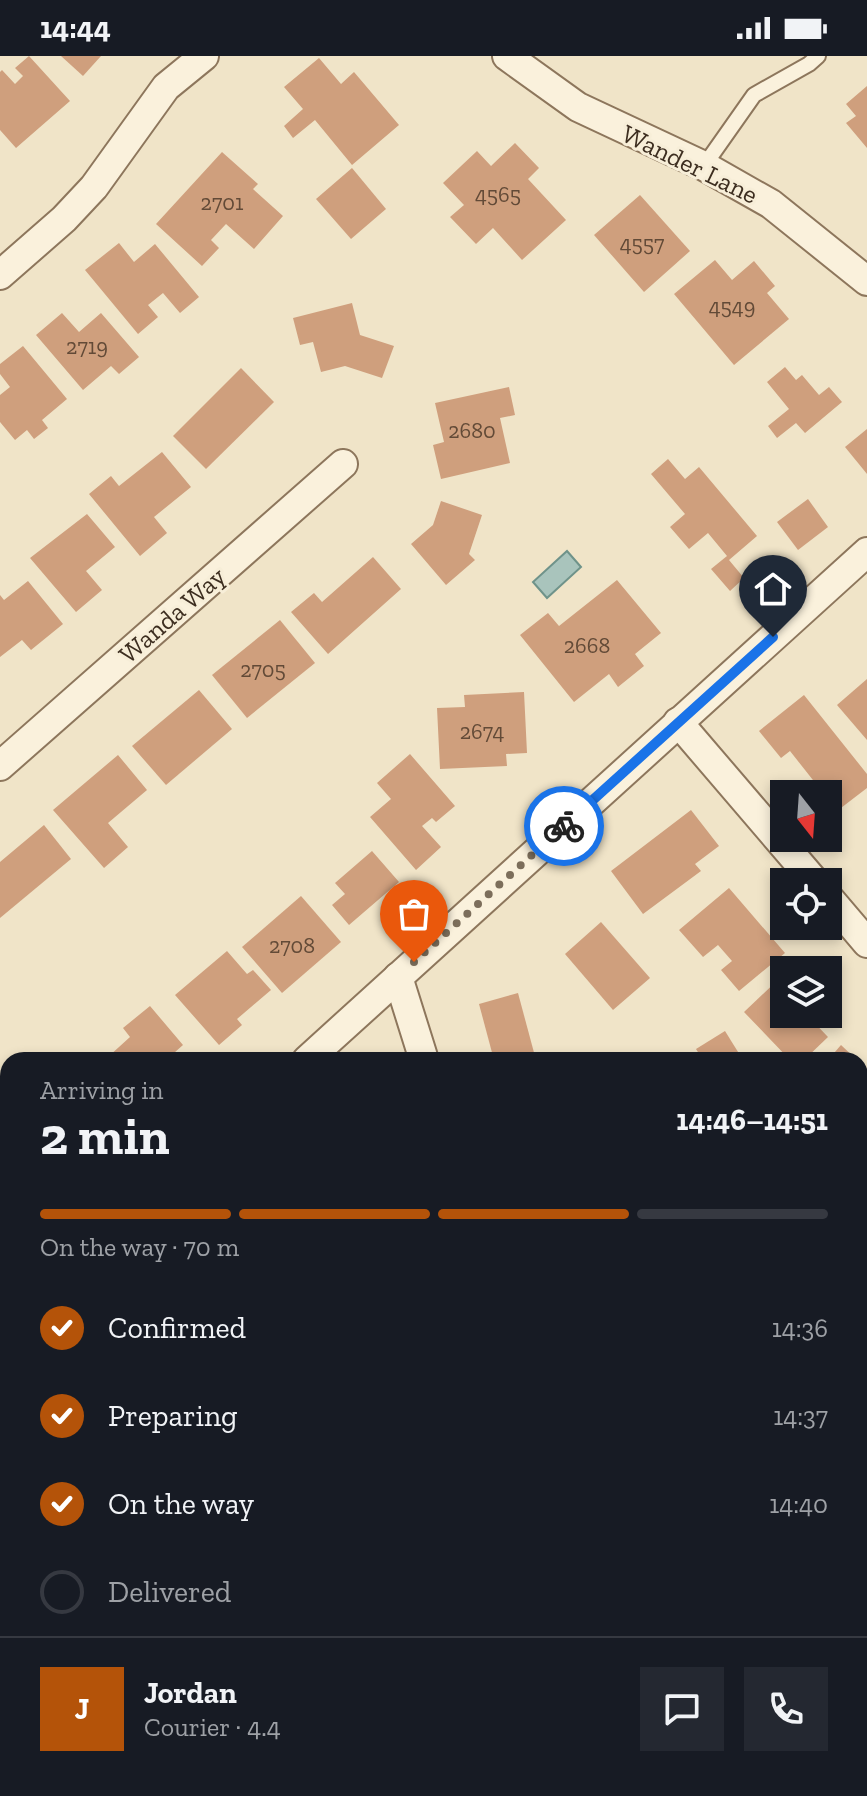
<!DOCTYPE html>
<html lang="en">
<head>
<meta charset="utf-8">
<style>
  body { margin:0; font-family:"Zilla Slab",serif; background:#242831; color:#f1f3f6; height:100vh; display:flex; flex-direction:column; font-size:30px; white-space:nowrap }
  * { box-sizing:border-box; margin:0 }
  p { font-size:26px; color:#9ea1a6 }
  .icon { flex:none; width:44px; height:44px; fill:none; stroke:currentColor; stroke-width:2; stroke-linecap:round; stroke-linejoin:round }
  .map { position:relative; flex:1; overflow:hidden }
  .drawer { position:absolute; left:0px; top:996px; width:868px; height:744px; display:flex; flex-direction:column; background:#171b24; border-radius:24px 24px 0 0; box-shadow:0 4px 12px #0003 }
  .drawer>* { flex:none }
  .needle { width:52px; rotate:163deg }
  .fabs { position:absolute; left:770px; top:724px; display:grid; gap:16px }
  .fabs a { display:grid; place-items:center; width:72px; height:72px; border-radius:0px; background:#171b24; box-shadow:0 4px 12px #0003; font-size:40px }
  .pin { position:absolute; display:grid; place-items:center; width:68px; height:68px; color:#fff; margin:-82px -34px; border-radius:50% 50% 50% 0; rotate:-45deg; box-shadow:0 0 8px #0007 }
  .pin .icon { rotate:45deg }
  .courier { position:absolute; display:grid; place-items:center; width:80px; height:80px; margin:-40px; border:6px solid #1a73e8; border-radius:50%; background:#fff; color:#222; box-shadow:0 2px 10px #0007 }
  .headline em { font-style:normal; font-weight:700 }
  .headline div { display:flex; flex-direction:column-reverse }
  .headline { display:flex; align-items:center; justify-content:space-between; height:136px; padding:0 40px }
  h1 { font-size:52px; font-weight:700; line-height:60px }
  .bar { display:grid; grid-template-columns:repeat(4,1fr); gap:12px 8px; align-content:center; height:96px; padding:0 40px }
  .bar i { height:10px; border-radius:6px; background:#363941 }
  .bar .active { background:#b45309 }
  .bar p { grid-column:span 4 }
  .line { display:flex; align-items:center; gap:20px; padding:0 40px; border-top:2px solid #363941 }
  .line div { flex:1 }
  .round { display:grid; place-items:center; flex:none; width:84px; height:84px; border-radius:0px; background:#242831 }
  ol { padding:0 40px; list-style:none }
  li { display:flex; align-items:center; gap:24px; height:88px }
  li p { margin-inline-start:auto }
  li .icon { padding:8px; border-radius:50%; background:#b45309; color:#fff; stroke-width:4 }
  li:last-child { color:#9ea1a6 }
  li i { width:44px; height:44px; border:4px solid #363941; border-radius:50% }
  .status { display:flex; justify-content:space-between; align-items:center; height:56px; padding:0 40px; background:#171b24; direction:ltr }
  .status svg { height:22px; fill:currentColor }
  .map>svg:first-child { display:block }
  .water { fill:#a9c4bc; stroke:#6f938a; stroke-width:2 }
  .building { fill:#cf9f7d }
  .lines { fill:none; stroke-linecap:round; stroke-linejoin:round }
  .lane-casing { stroke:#8d765c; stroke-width:18 }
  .street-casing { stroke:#8d765c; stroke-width:32 }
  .secondary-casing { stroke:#6f573f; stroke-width:44 }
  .lane { stroke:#faf1dc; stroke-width:14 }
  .street { stroke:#faf1dc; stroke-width:28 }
  .secondary { stroke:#faf1dc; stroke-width:40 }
  .done { stroke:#7c6e5b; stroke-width:8; stroke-dasharray:0 14.4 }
  .route { stroke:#1a73e8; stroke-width:10 }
  .labels { text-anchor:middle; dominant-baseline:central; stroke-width:6; stroke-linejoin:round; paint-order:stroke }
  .number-label { font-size:22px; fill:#624a37 }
  .street-label { font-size:26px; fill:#3d2e20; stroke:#f7eed8 }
</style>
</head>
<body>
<div class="status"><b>14:44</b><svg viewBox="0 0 49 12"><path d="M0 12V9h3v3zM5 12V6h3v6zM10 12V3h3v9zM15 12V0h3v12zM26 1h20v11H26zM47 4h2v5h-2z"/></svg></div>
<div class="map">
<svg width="867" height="1740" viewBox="0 0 867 1740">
  <rect width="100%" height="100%" fill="#f0e4c8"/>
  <polygon class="water" points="567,495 581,511 547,542 533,526"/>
  <g class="building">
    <polygon points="29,0 70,45 16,92 0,74 0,16 2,14 15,28 23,20 15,12"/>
    <polygon points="61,0 101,0 83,20"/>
    <polygon points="319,2 341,28 354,16 399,69 352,109 315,64 293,82 284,70 303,53 284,31"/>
    <polygon points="867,30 867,92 846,67 856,60 846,48"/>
    <polygon points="515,87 539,112 528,123 566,164 522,204 493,172 476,188 450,161 464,149 443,127 477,95 491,110"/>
    <polygon points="222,96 258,128 253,133 283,160 254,193 226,168 211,184 219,192 202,210 156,168"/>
    <polygon points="352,112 386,153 351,183 316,143"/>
    <polygon points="640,139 690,195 644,236 594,179"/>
    <polygon points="119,187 134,206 155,188 199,241 180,257 163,237 148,249 158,261 138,278 85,214"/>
    <polygon points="715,204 732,224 754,205 775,230 767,237 789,263 734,309 674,238"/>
    <polygon points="352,247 360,279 394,290 382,322 345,310 321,316 313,286 300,289 293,262"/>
    <polygon points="62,257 79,276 101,257 139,301 119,318 111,310 83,334 36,279"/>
    <polygon points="23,290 67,343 42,364 48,372 34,383 27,374 15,384 0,366 0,339 10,331 0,318 0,308"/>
    <polygon points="785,311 796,324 802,319 819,339 829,331 842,346 805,377 796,367 777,382 768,370 789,353 767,326"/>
    <polygon points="241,312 274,346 206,413 173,380"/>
    <polygon points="509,331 515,359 500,362 510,407 441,423 433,389 444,386 435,347"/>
    <polygon points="867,373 867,418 845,391"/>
    <polygon points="162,396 191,431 154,461 167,477 140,500 89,438 111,420 119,430"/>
    <polygon points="668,403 685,423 699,411 757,480 729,504 744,522 730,535 711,513 727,500 708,477 689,493 670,471 685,458 651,418"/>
    <polygon points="808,443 828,471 798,494 777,466"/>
    <polygon points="441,445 482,459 469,498 475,504 446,529 411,488 433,469"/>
    <polygon points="87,458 115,491 86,515 102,534 76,556 30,502"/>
    <polygon points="373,501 401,533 328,598 291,556 314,537 322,546"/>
    <polygon points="617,524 661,577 635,598 644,610 618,631 609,618 574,646 520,579 548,557 559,570"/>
    <polygon points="28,525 63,568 31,594 22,584 0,601 0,539 4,544"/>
    <polygon points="280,564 315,607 247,662 212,619"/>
    <polygon points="867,623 867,684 837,649"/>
    <polygon points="199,634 232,673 166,729 132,690"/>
    <polygon points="524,636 527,697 506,698 507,710 440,713 437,652 465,651 464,639"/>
    <polygon points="804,639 867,718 867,732 837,755 828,743 828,738 824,738 790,695 781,702 759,675"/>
    <polygon points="410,698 455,750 436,766 432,762 422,770 441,791 416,814 370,761 391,743 377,727"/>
    <polygon points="118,699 147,734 108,767 128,791 104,812 53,754"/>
    <polygon points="691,754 719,790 695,808 701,815 643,858 611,815"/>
    <polygon points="44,769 71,803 0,862 0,806"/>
    <polygon points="372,795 399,826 349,869 332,849 345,838 335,827"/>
    <polygon points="729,832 785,897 739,935 721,914 732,905 718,889 703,901 679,874"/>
    <polygon points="301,840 341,886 282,937 242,891"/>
    <polygon points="601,866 650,922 613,954 565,898"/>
    <polygon points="227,895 247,918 253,914 271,934 237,963 242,969 219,989 175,939"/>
    <polygon points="784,918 784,958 806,958 828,981 804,1004 790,1004 744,956"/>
    <polygon points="518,937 536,1004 494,1004 479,948"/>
    <polygon points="150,950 183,989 166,1004 111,1004 108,1001 130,981 123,972"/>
    <polygon points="725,975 743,1004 703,1004 696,993"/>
    <polygon points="841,989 857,1004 828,1004"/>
    <polygon points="860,1007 867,1013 867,1072 860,1066"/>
    <polygon points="8,1094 8,1152 0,1142 0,1101"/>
    <polygon points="8,1403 8,1465 0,1468 0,1405"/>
    <polygon points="209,1732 307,1732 310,1740 211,1740"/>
    <polygon points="339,1732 367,1732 367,1733 341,1740"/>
  </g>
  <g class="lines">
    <defs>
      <g id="lane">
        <polyline points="704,110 754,39 809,8 818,0"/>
        <polyline points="772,1732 774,1740"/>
      </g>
      <g id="street">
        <polyline points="507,0 578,51 704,110 771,148 867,225"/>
        <polyline points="0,219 64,163 94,131 166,31 204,0"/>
        <polyline points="678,666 815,826"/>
        <polyline points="0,710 343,408"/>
        <polyline points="828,841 867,887"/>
        <polyline points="398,921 424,1004"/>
        <polyline points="307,1004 867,496"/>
        <polyline points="0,1282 8,1275"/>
        <polyline points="642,1732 644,1740"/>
      </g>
      <g id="secondary">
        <polyline points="860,1699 867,1697"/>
        <polyline points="695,1740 728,1732"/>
      </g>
    </defs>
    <use href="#lane" class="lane-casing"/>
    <use href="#street" class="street-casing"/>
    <use href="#secondary" class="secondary-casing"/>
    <use href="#lane" class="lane"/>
    <use href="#street" class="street"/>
    <use href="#secondary" class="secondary"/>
  </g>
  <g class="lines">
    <polyline class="done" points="414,906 564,770"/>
    <polyline class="route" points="564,770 773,581"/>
  </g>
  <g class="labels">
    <g class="number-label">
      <text x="498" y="138">4565</text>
      <text x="222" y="146">2701</text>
      <text x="642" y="187">4557</text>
      <text x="732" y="250">4549</text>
      <text x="87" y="290">2719</text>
      <text x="472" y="374">2680</text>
      <text x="587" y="589">2668</text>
      <text x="263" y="613">2705</text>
      <text x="482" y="675">2674</text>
      <text x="292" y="889">2708</text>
    </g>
    <g class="street-label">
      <text transform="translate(690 108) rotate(26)">Wander Lane</text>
      <text transform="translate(172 559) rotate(-41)">Wanda Way</text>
    </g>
  </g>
</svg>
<div class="fabs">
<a><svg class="needle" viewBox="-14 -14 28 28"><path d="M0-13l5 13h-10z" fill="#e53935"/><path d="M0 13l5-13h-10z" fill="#9ea1a6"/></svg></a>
<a><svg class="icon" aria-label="locate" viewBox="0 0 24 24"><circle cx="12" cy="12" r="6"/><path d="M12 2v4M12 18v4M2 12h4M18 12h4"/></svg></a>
<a><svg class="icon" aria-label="layers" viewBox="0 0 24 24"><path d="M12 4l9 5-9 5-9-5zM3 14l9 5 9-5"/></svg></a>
</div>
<div class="pin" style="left:414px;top:906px;background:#ea580c"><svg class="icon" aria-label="bag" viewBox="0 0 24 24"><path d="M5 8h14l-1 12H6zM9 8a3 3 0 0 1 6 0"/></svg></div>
<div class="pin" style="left:773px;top:581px;background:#1f2937"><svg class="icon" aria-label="home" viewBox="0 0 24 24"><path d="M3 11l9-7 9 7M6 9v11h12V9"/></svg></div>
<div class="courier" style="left:564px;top:770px"><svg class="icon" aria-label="bike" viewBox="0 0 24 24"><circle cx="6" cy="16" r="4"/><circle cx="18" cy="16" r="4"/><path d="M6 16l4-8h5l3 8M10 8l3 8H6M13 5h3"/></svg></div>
<section class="drawer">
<div class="headline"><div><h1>2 min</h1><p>Arriving in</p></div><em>14:46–14:51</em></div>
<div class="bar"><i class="active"></i><i class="active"></i><i class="active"></i><i></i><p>On the way · 70 m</p></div>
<ol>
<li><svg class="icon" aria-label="check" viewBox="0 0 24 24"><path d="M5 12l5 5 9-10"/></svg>Confirmed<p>14:36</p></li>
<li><svg class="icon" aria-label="check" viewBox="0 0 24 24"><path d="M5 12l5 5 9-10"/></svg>Preparing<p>14:37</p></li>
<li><svg class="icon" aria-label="check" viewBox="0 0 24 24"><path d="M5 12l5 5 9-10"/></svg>On the way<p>14:40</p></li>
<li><i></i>Delivered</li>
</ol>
<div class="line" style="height:144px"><b class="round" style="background:#b45309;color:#fff">J</b><div><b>Jordan</b><p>Courier · 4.4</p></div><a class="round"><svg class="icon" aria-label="chat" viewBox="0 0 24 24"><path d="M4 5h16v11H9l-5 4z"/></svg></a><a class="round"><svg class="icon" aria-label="phone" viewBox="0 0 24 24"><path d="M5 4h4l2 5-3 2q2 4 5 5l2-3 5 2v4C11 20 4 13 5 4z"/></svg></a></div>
</section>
</div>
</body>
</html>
